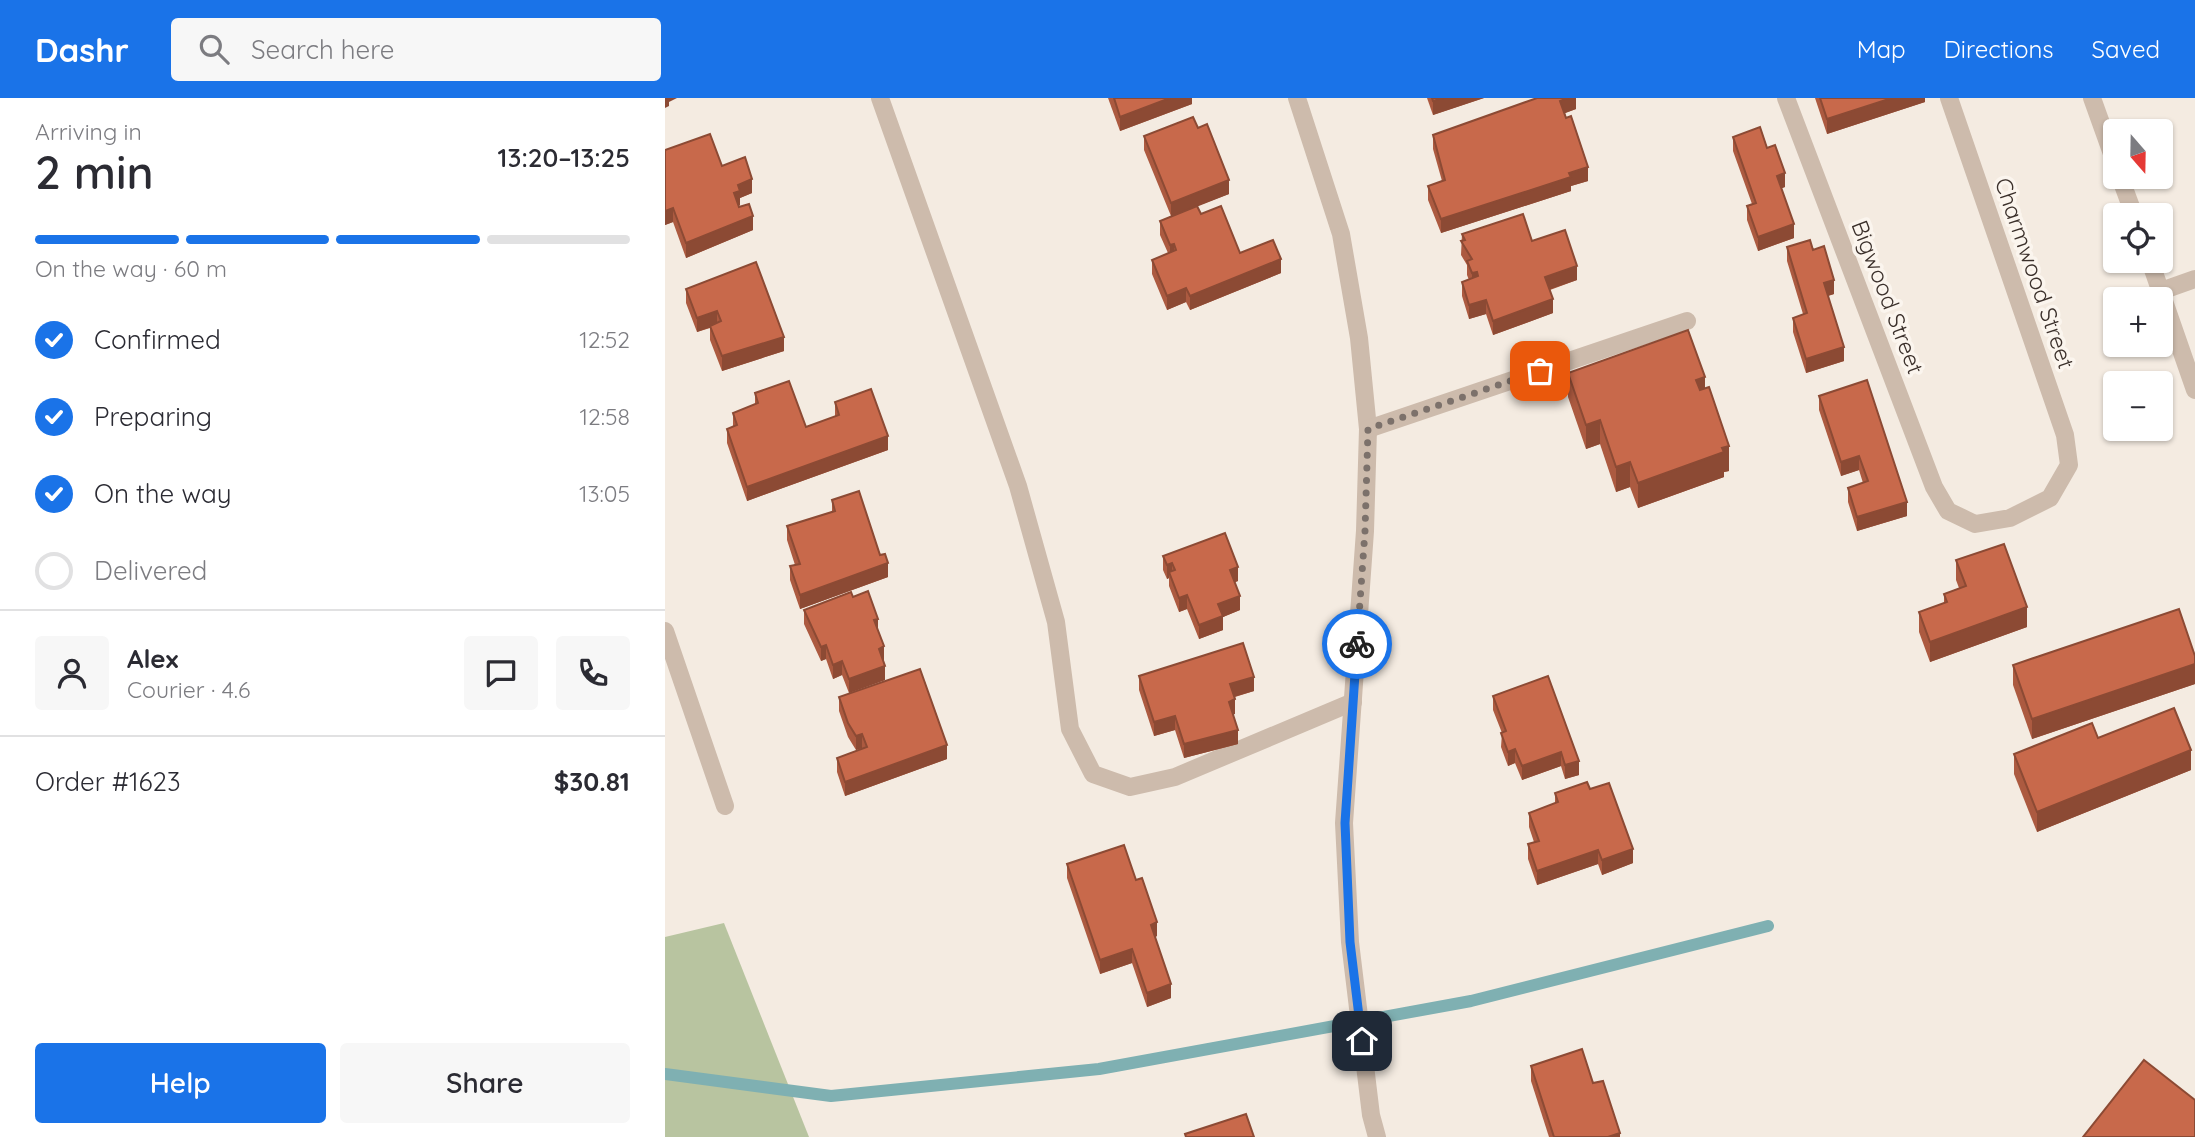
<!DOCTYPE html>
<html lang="en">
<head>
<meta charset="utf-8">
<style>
  body { margin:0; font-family:Quicksand,sans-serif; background:#f7f7f7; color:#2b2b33; height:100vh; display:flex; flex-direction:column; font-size:26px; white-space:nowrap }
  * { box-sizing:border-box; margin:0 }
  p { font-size:23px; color:#7c7c81 }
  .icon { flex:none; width:38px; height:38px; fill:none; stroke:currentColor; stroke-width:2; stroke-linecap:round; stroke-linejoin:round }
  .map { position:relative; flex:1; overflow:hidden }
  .sheet { display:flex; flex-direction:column; background:#fff; width:665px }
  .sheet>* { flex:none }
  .needle { width:46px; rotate:160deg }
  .tools { position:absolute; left:1438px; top:21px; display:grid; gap:14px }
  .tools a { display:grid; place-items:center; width:70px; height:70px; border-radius:7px; background:#fff; box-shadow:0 2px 5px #0004; font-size:35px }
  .pin { position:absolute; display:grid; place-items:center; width:60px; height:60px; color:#fff; margin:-30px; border-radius:14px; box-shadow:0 4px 10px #0006 }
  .courier { position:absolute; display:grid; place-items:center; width:70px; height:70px; margin:-35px; border:5px solid #1a73e8; border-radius:50%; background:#fff; color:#222; box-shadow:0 2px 9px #0007 }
  .overview em { font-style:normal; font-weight:600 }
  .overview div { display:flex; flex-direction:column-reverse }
  .overview { display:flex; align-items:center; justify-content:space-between; height:119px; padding:0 35px }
  h1 { font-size:46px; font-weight:600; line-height:52px }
  .bar { display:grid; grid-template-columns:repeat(4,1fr); gap:10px 7px; align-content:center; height:84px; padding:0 35px }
  .bar i { height:9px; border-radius:5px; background:#e1e1e2 }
  .bar .current { background:#1a73e8 }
  .bar p { grid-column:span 4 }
  .line { display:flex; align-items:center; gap:18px; padding:0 35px; border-top:2px solid #e1e1e2 }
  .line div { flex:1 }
  .round { display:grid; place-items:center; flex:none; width:74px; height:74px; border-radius:7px; background:#f7f7f7 }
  ol { padding:0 35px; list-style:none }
  li { display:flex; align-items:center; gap:21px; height:77px }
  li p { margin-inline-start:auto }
  li .icon { padding:7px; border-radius:50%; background:#1a73e8; color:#fff; stroke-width:4 }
  li:last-child { color:#7c7c81 }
  li i { width:38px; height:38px; border:4px solid #e1e1e2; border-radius:50% }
  .cta { display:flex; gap:14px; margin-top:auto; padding:14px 35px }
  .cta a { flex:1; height:80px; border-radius:7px; background:#1a73e8; color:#fff; font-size:28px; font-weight:600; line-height:80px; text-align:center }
  .cta a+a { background:#f7f7f7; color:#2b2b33 }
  header { display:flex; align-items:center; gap:42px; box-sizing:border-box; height:98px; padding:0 35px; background:#1a73e8; color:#fff }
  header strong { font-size:33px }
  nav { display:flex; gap:38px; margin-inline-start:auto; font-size:24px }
  .search { width:490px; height:63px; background:#f7f7f7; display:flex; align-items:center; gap:18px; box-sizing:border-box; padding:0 24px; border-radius:7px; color:#7c7c81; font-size:26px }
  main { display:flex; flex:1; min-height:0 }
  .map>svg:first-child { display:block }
  .green { fill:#b8c4a0 }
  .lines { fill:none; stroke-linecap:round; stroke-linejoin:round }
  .stream { stroke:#7fb0b2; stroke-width:12 }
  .lane { stroke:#cdbbac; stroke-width:18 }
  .street { stroke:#cdbbac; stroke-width:18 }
  .wall { fill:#ac5a40 }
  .shaded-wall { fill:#8c4a34 }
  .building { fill:#c8694b; stroke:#8c4a34; stroke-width:2 }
  .done { stroke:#7c716b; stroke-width:7; stroke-dasharray:0 12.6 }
  .route { stroke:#1a73e8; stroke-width:9 }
  .labels { text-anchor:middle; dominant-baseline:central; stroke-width:7; stroke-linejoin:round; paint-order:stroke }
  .street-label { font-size:23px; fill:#3b302b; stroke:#fbf5ee }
</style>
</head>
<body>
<header>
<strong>Dashr</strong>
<div class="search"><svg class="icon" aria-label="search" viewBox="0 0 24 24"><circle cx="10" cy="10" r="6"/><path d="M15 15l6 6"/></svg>Search here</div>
<nav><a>Map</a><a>Directions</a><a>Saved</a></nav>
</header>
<main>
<section class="sheet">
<div class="overview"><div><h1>2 min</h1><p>Arriving in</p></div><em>13:20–13:25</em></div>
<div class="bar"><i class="current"></i><i class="current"></i><i class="current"></i><i></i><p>On the way · 60 m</p></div>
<ol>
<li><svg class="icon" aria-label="check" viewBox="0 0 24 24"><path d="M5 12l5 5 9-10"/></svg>Confirmed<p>12:52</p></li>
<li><svg class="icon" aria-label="check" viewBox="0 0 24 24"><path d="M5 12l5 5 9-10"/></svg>Preparing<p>12:58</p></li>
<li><svg class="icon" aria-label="check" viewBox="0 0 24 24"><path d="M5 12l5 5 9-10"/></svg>On the way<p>13:05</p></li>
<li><i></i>Delivered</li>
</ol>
<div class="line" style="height:126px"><a class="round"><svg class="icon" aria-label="person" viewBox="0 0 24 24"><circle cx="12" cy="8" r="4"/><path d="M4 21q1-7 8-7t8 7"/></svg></a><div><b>Alex</b><p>Courier · 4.6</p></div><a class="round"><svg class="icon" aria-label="chat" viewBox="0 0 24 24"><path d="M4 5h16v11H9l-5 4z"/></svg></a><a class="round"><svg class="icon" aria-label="phone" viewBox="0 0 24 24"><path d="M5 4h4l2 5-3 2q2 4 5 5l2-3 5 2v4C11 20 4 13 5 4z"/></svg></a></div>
<div class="line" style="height:91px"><div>Order #1623</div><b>$30.81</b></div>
<div class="cta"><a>Help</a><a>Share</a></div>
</section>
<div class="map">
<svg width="1530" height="1039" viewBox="0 0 1530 1039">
  <rect width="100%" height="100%" fill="#f4ebe1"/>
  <polygon class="green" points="59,825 144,1039 0,1039 0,839"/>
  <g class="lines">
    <polyline class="stream" points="0,976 166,998 434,971 806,903 1103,828"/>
    <polyline class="lane" points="215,0 353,388 391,524 405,631 428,676 465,689 510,679 688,604"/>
    <g class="street">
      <polyline points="632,0 676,136 694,240 703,331 700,433 679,725 685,844 706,1017 712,1039"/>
      <polyline points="1121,0 1269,389 1283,413 1310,426 1345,420 1385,400 1404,367 1400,337 1284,0"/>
      <polyline points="1427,0 1451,67"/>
      <polyline points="1455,79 1469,117"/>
      <polyline points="1485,163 1530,292"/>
      <polyline points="1496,193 1530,181"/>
      <polyline points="703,331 1022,223"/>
      <polyline points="0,533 60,708"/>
    </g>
  </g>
  <g class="wall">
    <polygon points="443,0 527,0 527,6 455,33"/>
    <polygon points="762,0 819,0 768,17"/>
    <polygon points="911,0 911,11 900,15 923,83 906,88 906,93 776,135 763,102 763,88 777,83 768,51 768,37"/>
    <polygon points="1150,0 1260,0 1260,4 1162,36"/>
    <polygon points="479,38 564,96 532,108 536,116 575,155 616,175 525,212 521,204 502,212 487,176 487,162 503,155 495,137 495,123 506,118 479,52"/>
    <polygon points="1068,39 1120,89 1116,90 1129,140 1093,153 1082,122 1082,108 1087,106 1068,53"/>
    <polygon points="0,52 57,68 87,95 75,100 75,107 74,107 88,132 21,160 8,124 0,127"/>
    <polygon points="797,136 867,143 912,182 885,192 888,215 828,237 821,216 804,221 797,198 797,184 804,182 802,177 802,167 796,157"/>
    <polygon points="1122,149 1148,152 1169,196 1163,198 1179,263 1141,275 1128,234 1128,220 1138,216 1122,163"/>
    <polygon points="21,191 119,253 57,273 45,242 45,230 32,234 21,205"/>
    <polygon points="903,275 1040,291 1064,373 1059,374 1059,379 973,410 965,389 951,394 935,346 921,351 903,299"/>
    <polygon points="90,295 141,329 170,319 170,304 223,352 82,403 62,345 62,331 68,329 68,315 90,307"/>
    <polygon points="1154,298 1242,418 1192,433 1183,404 1183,390 1198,385 1194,372 1176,378 1154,312"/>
    <polygon points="167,402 215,457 223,479 135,511 125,482 125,468 130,467 122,442 122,428 167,414"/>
    <polygon points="498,458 573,483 570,484 575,512 558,519 558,532 534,541 522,511 514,514 504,488 504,480 502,481 498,472"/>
    <polygon points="1291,462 1362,529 1265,564 1254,534 1254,514 1279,505 1279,496 1294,490 1291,482"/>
    <polygon points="188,499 213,532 219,562 218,563 220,582 184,595 177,577 168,581 161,561 156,563 139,526 139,512"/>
    <polygon points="1530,558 1530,586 1367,641 1348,587 1348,567"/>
    <polygon points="474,578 589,593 570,599 570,616 568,616 573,646 519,660 510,632 489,638 474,592"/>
    <polygon points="883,578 914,677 900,681 896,668 857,682 850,665 843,668 836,649 837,635 828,612 828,598"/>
    <polygon points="174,599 282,661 180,698 172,674 172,660 197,651 191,652 183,639 174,613"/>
    <polygon points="1433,640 1526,672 1372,734 1349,676 1349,656"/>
    <polygon points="925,691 968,765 937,777 933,766 872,787 863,761 863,746 869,744 864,729 864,715 890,705 890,695"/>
    <polygon points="402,766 471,782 492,838 490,839 506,900 482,909 467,865 435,876 402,780"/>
    <polygon points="866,968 928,985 955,1039 884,1039 866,983"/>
  </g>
  <g class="shaded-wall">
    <polygon points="0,0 12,0 4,4 4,8 0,10"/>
    <polygon points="505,0 527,0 527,6 455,33 455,19"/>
    <polygon points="778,0 819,0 768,17 768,3"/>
    <polygon points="903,0 911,0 911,11 895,17 895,3"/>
    <polygon points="1227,0 1260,0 1260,4 1162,36 1162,21"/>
    <polygon points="923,69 923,83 906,88 906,93 776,135 776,121"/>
    <polygon points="1120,75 1120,89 1112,92 1112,78"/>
    <polygon points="87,81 87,95 75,100 75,107 69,109 69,95 73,87"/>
    <polygon points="564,82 564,96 506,119 506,105"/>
    <polygon points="8,110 8,124 0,127 0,113"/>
    <polygon points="88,118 88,132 21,160 21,145"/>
    <polygon points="1129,126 1129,140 1093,153 1093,139"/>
    <polygon points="509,146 509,160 505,161 505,147"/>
    <polygon points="616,161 616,175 525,212 525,198"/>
    <polygon points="912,168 912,182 880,193 880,179"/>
    <polygon points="812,174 812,188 807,190 807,175"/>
    <polygon points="1169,182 1169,196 1159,199 1159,185"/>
    <polygon points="521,190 521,204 502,212 502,198"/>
    <polygon points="888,201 888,215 828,237 828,223"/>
    <polygon points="821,202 821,216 804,221 804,207"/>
    <polygon points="52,213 52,227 32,234 32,220"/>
    <polygon points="119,239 119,253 57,273 57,258"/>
    <polygon points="1179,249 1179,263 1141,275 1141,261"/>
    <polygon points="1040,279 1040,303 1031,282"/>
    <polygon points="935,322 935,346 921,351 921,327"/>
    <polygon points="223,338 223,352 82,403 82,389"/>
    <polygon points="1064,348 1064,373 1059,374 1059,379 973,410 973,385 1057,350"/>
    <polygon points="1194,358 1194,372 1176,378 1176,364"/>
    <polygon points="965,364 965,389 951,394 951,369"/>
    <polygon points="1242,404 1242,418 1192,433 1192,419"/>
    <polygon points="223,465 223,479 135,511 135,497"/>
    <polygon points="507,465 507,479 504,474 504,480 502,481 502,467"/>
    <polygon points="573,469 573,483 565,486 565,472"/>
    <polygon points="522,497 522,511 514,514 514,500"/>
    <polygon points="575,498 575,512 558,519 558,532 534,541 534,527 553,506"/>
    <polygon points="1362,509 1362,529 1265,564 1265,544"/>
    <polygon points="213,521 213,535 209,522"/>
    <polygon points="161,547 161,561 156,563 156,549"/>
    <polygon points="219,548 219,562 214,565 214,551"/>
    <polygon points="177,563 177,577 168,581 168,567"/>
    <polygon points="1530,566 1530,586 1367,641 1367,621"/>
    <polygon points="220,568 220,582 184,595 184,581"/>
    <polygon points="589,579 589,593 565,600 565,586"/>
    <polygon points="570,601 570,616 564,618 564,604"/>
    <polygon points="510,618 510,632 489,638 489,624"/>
    <polygon points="573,632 573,646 519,660 519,646"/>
    <polygon points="197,636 197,650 191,652 191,638"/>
    <polygon points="282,647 282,661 180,698 180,684"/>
    <polygon points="850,651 850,665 843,668 843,654"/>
    <polygon points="1526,652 1526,672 1372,734 1372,714"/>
    <polygon points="896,654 896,668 857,682 857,668"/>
    <polygon points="914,663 914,677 900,681 900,667"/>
    <polygon points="968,751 968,765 937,777 937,762"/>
    <polygon points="933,752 933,766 872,787 872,773"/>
    <polygon points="492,824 492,838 486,841 486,827"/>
    <polygon points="467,851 467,865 435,876 435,862"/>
    <polygon points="506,886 506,900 482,909 482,895"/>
    <polygon points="955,1035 955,1039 943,1039"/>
  </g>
  <g class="building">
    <polygon points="449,0 505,0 455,19"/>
    <polygon points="767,0 778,0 768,3"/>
    <polygon points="872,0 903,0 895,3 901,20 906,18 923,69 904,75 906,79 776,121 763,88 780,82 768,37"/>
    <polygon points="1155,0 1227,0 1162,21"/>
    <polygon points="528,19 533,30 542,26 564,82 506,105 479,38"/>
    <polygon points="1095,29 1102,50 1110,47 1120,75 1112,78 1129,126 1093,139 1082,108 1091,105 1068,39"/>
    <polygon points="45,36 57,68 80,59 87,81 73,87 75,93 69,95 74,109 84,106 88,118 21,145 8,110 0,113 0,52"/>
    <polygon points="532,108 536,116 556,108 575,155 608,142 616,161 525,198 521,190 502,198 487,162 511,152 509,146 505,147 495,123"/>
    <polygon points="858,116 867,143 900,132 912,168 880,179 888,201 828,223 821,202 804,207 797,184 813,178 812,174 807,175 802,163 807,161 796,143 800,142 797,136"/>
    <polygon points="1145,142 1148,152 1159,148 1169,182 1159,185 1179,249 1141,261 1128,220 1142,215 1122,149"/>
    <polygon points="91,164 119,239 57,258 45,228 56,223 52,213 32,220 21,191"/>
    <polygon points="1023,232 1040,279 1031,282 1035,292 1044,289 1064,348 1057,350 1059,354 973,385 965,364 951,369 935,322 921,327 903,275"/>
    <polygon points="1202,282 1242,404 1192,419 1183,390 1203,383 1194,358 1176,364 1154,298"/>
    <polygon points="124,283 141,329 174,317 170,304 206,291 223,338 82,389 62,331 72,327 68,315 93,305 90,295"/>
    <polygon points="194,393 215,457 220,456 223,465 135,497 125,468 135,466 122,428 170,413 167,402"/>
    <polygon points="560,435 573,469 565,472 575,498 553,506 558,518 534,527 522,497 514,500 504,474 510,472 507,465 502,467 498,458"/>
    <polygon points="1339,446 1362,509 1265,544 1254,514 1282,504 1279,496 1301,488 1291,462"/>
    <polygon points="203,493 213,521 209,522 219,548 214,551 220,568 184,581 177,563 168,567 161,547 156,549 139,512 186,494 188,499"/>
    <polygon points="1514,511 1530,558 1530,566 1367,621 1348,567"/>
    <polygon points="578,545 589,579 565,586 570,601 564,604 573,632 519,646 510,618 489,624 474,578"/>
    <polygon points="255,571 282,647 180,684 172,660 202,649 197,636 191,638 183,625 174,599"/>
    <polygon points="883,578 914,663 900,667 896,654 857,668 850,651 843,654 836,635 841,633 828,598"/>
    <polygon points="1509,610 1526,652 1372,714 1349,656 1427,625 1433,640"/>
    <polygon points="922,684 925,691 944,685 968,751 937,762 933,752 872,773 863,746 874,743 864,715 893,704 890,695"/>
    <polygon points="459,747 471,782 477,780 492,824 486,827 506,886 482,895 467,851 435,862 402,766"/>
    <polygon points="917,951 928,985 938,983 955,1035 943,1039 889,1039 866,968"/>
    <polygon points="1479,962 1530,1002 1530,1039 1418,1039"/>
    <polygon points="581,1016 589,1039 521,1039 520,1036"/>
  </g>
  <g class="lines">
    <polyline class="done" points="692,546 700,433 703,331 875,273"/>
    <polyline class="route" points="692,546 680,725 685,844 697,943"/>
  </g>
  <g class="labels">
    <g class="street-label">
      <text transform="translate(1370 175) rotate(71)">Charmwood Street</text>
      <text transform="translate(1223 199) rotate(69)">Bigwood Street</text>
    </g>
  </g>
</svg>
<div class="tools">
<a><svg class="needle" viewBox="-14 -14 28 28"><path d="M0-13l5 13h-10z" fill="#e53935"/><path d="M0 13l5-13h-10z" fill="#7c7c81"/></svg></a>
<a><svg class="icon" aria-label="locate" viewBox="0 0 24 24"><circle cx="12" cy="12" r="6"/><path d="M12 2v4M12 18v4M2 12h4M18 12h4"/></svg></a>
<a>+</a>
<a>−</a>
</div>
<div class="pin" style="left:875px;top:273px;background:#ea580c"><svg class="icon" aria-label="bag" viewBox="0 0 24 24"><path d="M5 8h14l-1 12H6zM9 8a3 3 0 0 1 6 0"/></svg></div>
<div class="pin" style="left:697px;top:943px;background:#1f2937"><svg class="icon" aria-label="home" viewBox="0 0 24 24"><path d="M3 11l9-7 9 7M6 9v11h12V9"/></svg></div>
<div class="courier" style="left:692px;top:546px"><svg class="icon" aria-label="bike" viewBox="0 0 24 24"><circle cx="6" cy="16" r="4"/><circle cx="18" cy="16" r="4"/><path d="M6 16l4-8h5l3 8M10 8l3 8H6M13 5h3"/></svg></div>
</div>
</main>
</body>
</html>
